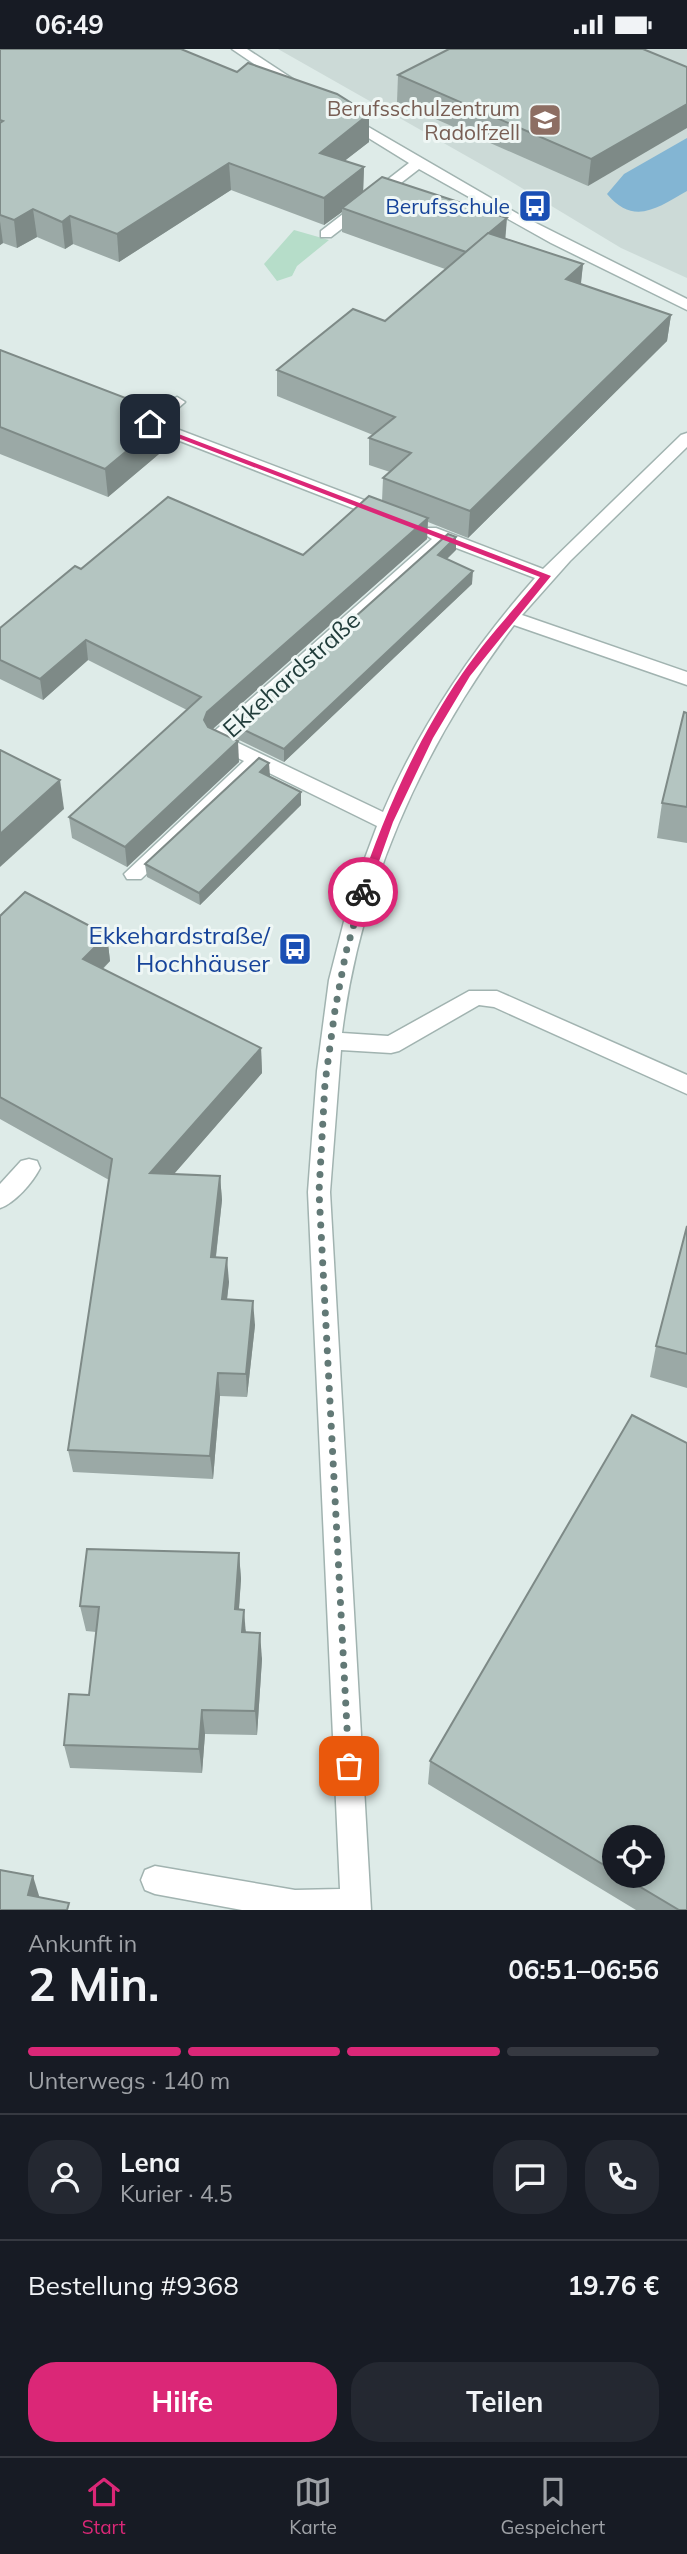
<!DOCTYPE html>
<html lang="de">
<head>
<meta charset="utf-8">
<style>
  body { margin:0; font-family:Mulish,sans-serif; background:#242831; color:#f1f3f6; height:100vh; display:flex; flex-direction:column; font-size:26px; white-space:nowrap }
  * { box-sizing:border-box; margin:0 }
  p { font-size:23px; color:#9ea1a6 }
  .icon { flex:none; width:38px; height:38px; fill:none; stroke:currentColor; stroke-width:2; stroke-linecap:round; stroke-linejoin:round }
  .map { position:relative; height:1861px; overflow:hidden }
  .side { display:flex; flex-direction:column; background:#171b24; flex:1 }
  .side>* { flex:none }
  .controls { position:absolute; left:602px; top:1776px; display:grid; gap:14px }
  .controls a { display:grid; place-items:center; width:63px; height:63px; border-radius:50%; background:#171b24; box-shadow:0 4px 10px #0003; font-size:35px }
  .pin { position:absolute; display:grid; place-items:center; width:60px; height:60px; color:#fff; margin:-30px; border-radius:14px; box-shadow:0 4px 10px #0006 }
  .courier { position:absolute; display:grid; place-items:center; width:70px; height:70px; margin:-35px; border:5px solid #db2777; border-radius:50%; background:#fff; color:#222; box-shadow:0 2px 9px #0007 }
  .head em { font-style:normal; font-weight:700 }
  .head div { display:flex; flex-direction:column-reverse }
  .head { display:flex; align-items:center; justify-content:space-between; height:119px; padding:0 28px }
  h1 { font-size:46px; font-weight:700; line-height:52px }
  .bar { display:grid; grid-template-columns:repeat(4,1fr); gap:10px 7px; align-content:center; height:84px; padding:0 28px }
  .bar i { height:9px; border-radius:5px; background:#363941 }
  .bar .current { background:#db2777 }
  .bar p { grid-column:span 4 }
  .line { display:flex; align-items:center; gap:18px; padding:0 28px; border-top:2px solid #363941 }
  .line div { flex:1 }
  .round { display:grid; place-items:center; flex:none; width:74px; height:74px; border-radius:28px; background:#242831 }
  .primary-button { display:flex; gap:14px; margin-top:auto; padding:14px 28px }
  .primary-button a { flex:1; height:80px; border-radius:28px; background:#db2777; color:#fff; font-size:28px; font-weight:700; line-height:80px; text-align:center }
  .primary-button a+a { background:#242831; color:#f1f3f6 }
  .status { display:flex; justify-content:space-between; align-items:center; height:49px; padding:0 35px; background:#171b24; direction:ltr }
  .status svg { height:19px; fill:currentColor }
  .tab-bar { display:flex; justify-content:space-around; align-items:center; height:98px; border-top:2px solid #363941; background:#171b24; font-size:19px; color:#9ea1a6 }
  .tab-bar a { display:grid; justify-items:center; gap:4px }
  .tab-bar .current { color:#db2777 }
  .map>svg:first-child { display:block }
  .built { fill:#ccdad7 }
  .green { fill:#b6ddc9 }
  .water { fill:#83b5d3 }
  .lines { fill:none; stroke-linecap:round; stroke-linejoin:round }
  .minor-casing { stroke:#a1b3b0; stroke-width:3 }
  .minor { fill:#fff; fill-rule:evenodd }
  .wall { fill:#9ba9a6; fill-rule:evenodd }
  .shaded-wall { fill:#7e8a87 }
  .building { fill:#b4c5c1; stroke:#7e8a87; stroke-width:2 }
  .route { fill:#db2777 }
  .done { stroke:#627976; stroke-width:7; stroke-dasharray:0 12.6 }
  .labels { text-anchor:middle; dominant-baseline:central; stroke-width:6; stroke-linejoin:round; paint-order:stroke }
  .far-education-label { font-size:21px; fill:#785e54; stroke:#eff7f5; text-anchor:end }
  .far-transit-label { font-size:21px; fill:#164399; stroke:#eff7f5; text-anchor:end }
  .street-label { font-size:24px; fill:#1f3b39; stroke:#eff7f5 }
  .transit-label { font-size:24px; fill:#164399; stroke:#eff7f5; text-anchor:end }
</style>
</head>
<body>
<div class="status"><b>06:49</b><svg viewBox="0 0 49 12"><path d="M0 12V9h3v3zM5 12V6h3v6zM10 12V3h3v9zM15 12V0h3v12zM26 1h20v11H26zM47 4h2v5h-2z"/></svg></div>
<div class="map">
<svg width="687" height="1861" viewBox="0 0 687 1861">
  <rect width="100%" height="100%" fill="#deebe8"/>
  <polygon class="built" points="278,0 687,0 687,229 621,199 500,126"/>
  <polygon class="green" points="294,181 329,191 297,217 292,227 277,232 264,215"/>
  <path class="water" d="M687,89V142C657,159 634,177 607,145L624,125Z"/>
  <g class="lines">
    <defs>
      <g id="minor">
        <polygon points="232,0 247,0 305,38 293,41"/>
        <polygon points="346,65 518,165 687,250 687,261 551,194 419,120 331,188 321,188 321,182 409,114 341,72 339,69"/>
        <polygon points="177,348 185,353 161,374 390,461 392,465 390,469 378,469 144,378 144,372"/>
        <path d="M687,384V398L570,512L522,566L687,623V636L514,576C423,697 361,834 342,984L388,987L469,942H497L687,1026V1045L494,958L479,956L399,1002L391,1004L341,1001L330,1143L371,1861H242L155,1845L145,1841L141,1831L145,1821L155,1817L295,1841L340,1840L308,1143L317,1022L329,931L350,849L377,777L259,719L141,830H127L124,825L244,712L210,696L208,691L210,686L432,490L421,483L424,479H436L543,520L681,386ZM446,495L535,529C473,599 420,677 383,763L230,690Z"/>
        <path d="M29,1110L37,1112L40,1119C33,1133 15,1154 0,1159V1135L21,1112Z"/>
      </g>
    </defs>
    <use href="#minor" class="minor-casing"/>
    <use href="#minor" class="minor"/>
  </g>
  <g class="wall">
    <polygon points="0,0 237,23 369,65 369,93 344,112 364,118 363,142 583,215 581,235 671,266 667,292 468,489 428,473 427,490 213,680 239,713 127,818 72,789 69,768 187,661 88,611 43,651 0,630 0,579 81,520 303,506 382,452 383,429 390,423 369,416 369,389 373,386 277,347 277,321 385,272 445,220 342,183 342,163 324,176 231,141 119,213 73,195 65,200 37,188 17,199 3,194 0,196"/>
    <polygon points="643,0 588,137 397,53 398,26"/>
    <polygon points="0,301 172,394 108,448 0,405"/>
    <polygon points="456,501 447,510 472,535 284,713 235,689 234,676"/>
    <polygon points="687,664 687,794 657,789 662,754"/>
    <polygon points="270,727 301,756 200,856 147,828 145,815"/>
    <polygon points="0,867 107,886 110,912 103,920 261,999 262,1024 174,1125 220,1127 222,1151 216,1208 229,1233 227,1251 255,1276 247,1348 220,1347 213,1430 73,1423 68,1401 109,1131 0,1070"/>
    <polygon points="687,1177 687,1339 650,1328 656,1297"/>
    <path d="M632,1366L687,1394V1861H636L428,1735L430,1712ZM614,1788H653V1827H614Z"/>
    <polygon points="239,1504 241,1530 239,1560 246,1583 262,1610 257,1686 205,1685 202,1724 70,1719 64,1696 89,1646 96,1583 86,1582 80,1557"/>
  </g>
  <g class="shaded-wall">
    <polygon points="687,55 687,79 588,137 591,110"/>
    <polygon points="369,65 369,93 320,131 320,104"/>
    <polygon points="229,114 231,141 119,213 117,185"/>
    <polygon points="364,118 363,146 342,159 342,163 324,176 324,149"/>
    <polygon points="33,160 37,188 17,199 14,171"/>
    <polygon points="70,167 73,195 65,200 62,173"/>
    <polygon points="507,169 505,194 467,203"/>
    <polygon points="0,172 3,194 0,196"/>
    <polygon points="583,215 580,241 566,230"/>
    <polygon points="671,266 667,292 468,489 470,462"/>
    <polygon points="170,366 172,394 108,448 105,420"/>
    <polygon points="428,469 427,490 208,684 204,671 207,663"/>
    <polygon points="456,488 456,501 437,519 438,506"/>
    <polygon points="473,522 472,535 284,713 284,700"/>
    <polygon points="86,591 88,611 43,651 40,630"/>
    <polygon points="238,692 239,713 127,818 125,798"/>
    <polygon points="269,714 270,727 260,736 260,723"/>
    <polygon points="60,731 64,760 0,818 0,785"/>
    <polygon points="301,743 301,756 200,856 199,844"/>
    <polygon points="107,886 110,912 87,935 83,910"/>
    <polygon points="261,999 262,1024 153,1149 150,1124"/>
    <polygon points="220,1127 222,1151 213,1232 211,1208"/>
    <polygon points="227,1209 229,1233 224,1274 222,1250"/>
    <polygon points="253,1252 255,1276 247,1348 246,1325"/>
    <polygon points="218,1324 220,1347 213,1430 210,1407"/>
    <polygon points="239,1504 241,1530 237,1586 235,1560"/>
    <polygon points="244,1561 246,1586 242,1583"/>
    <polygon points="260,1584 262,1610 257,1686 255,1662"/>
    <polygon points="202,1661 205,1685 202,1724 199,1700"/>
    <polygon points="33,1827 40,1850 28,1846"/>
  </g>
  <g class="building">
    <polygon points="0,0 181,0 237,23 248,14 337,45 369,65 320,104 364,118 324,149 229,114 117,185 70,167 62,173 33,160 14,171 0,166 0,74 3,72 0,71"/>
    <polygon points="449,0 643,0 687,18 687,55 591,110 398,26"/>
    <polygon points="382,128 507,169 466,203 342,159"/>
    <polygon points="488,184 583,215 566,230 671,266 470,462 383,429 411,404 369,389 395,368 277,321 353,260 385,272"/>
    <polygon points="0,301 170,366 105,420 0,378"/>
    <polygon points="369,447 428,469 207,663 204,671 208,678 238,692 125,798 69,768 201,648 86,591 40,630 0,611 0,579 75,517 81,520 168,448 303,506"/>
    <polygon points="448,485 456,488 438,506 473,522 284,700 234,676"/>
    <polygon points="684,663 687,664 687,758 662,754"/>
    <polygon points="0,701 60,731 0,785"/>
    <polygon points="259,709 269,714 260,723 301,743 199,844 145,815"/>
    <polygon points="25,843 107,886 83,910 261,999 150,1124 220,1127 211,1208 227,1209 222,1250 253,1252 246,1325 218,1324 210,1407 68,1401 112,1110 0,1048 0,867"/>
    <polygon points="687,1177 687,1305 656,1297"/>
    <polygon points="632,1366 687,1394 687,1861 679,1861 622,1827 653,1827 653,1788 614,1788 614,1822 430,1712"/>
    <polygon points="87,1500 239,1504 235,1560 244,1561 242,1583 260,1584 255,1662 202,1661 199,1700 64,1696 69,1645 89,1646 99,1558 80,1557"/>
    <polygon points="0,1821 33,1827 28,1846 69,1854 67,1861 0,1861"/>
  </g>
  <path class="route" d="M147,373L551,527L470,627L433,689L393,773L367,846L358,843C384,766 416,692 462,625C485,591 515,560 540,528L147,377Z"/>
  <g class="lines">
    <polyline class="done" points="349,1717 319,1143 325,1034 335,961 346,903 363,843"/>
  </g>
  <defs>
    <symbol id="school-square" viewBox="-11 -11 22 22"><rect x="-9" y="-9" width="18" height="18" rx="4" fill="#8d6e63" stroke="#eff7f5"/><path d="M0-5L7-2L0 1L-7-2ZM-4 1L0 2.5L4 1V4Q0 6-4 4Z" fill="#fff"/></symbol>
    <symbol id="bus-square" viewBox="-11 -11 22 22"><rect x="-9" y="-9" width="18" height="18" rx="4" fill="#1a4fb4" stroke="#eff7f5"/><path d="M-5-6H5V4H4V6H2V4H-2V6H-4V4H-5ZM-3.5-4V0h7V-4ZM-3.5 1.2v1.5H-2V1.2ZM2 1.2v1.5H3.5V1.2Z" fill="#fff"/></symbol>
  </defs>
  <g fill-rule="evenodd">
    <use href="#school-square" x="526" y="52" width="38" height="38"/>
    <use href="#bus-square" x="516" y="138" width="38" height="38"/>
    <use href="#bus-square" x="276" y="881" width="38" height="38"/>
  </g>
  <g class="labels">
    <g class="far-education-label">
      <text x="520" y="59">Berufsschulzentrum<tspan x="520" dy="24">Radolfzell</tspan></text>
    </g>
    <g class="far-transit-label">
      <text x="510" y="157">Berufsschule</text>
    </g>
    <g class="street-label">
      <text transform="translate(291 625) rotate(-42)">Ekkehardstraße</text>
    </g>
    <g class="transit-label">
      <text x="270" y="886">Ekkehardstraße/<tspan x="270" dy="28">Hochhäuser</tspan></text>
    </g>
  </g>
</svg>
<div class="controls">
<a><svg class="icon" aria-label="locate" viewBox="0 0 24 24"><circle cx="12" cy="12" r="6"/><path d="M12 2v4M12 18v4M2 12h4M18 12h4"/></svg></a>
</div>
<div class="pin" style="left:349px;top:1717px;background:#ea580c"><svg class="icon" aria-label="bag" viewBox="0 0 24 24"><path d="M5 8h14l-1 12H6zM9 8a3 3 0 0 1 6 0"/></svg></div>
<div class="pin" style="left:150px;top:375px;background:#1f2937"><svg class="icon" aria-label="home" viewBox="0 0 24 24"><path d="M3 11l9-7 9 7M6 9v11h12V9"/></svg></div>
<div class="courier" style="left:363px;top:843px"><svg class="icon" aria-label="bike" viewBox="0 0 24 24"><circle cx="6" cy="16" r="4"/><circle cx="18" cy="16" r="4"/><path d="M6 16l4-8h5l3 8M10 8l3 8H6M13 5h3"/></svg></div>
</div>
<section class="side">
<div class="head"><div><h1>2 Min.</h1><p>Ankunft in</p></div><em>06:51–06:56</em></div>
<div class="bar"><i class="current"></i><i class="current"></i><i class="current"></i><i></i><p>Unterwegs · 140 m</p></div>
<div class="line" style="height:126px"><a class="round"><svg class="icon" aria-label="person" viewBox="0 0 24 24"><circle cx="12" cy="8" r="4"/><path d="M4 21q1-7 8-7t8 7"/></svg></a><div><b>Lena</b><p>Kurier · 4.5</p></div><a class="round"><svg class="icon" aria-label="chat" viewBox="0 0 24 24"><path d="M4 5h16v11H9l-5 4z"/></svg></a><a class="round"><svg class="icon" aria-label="phone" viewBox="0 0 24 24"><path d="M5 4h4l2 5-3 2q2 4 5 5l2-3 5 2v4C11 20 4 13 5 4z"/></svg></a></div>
<div class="line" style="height:91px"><div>Bestellung #9368</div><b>19.76 €</b></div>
<div class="primary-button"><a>Hilfe</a><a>Teilen</a></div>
</section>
<nav class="tab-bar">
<a class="current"><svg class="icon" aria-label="home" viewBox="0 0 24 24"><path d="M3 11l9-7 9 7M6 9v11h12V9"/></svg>Start</a>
<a><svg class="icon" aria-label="map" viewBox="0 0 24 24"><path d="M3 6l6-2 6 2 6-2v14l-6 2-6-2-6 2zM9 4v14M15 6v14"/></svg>Karte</a>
<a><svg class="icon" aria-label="saved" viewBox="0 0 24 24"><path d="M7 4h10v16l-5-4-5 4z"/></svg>Gespeichert</a>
</nav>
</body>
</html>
